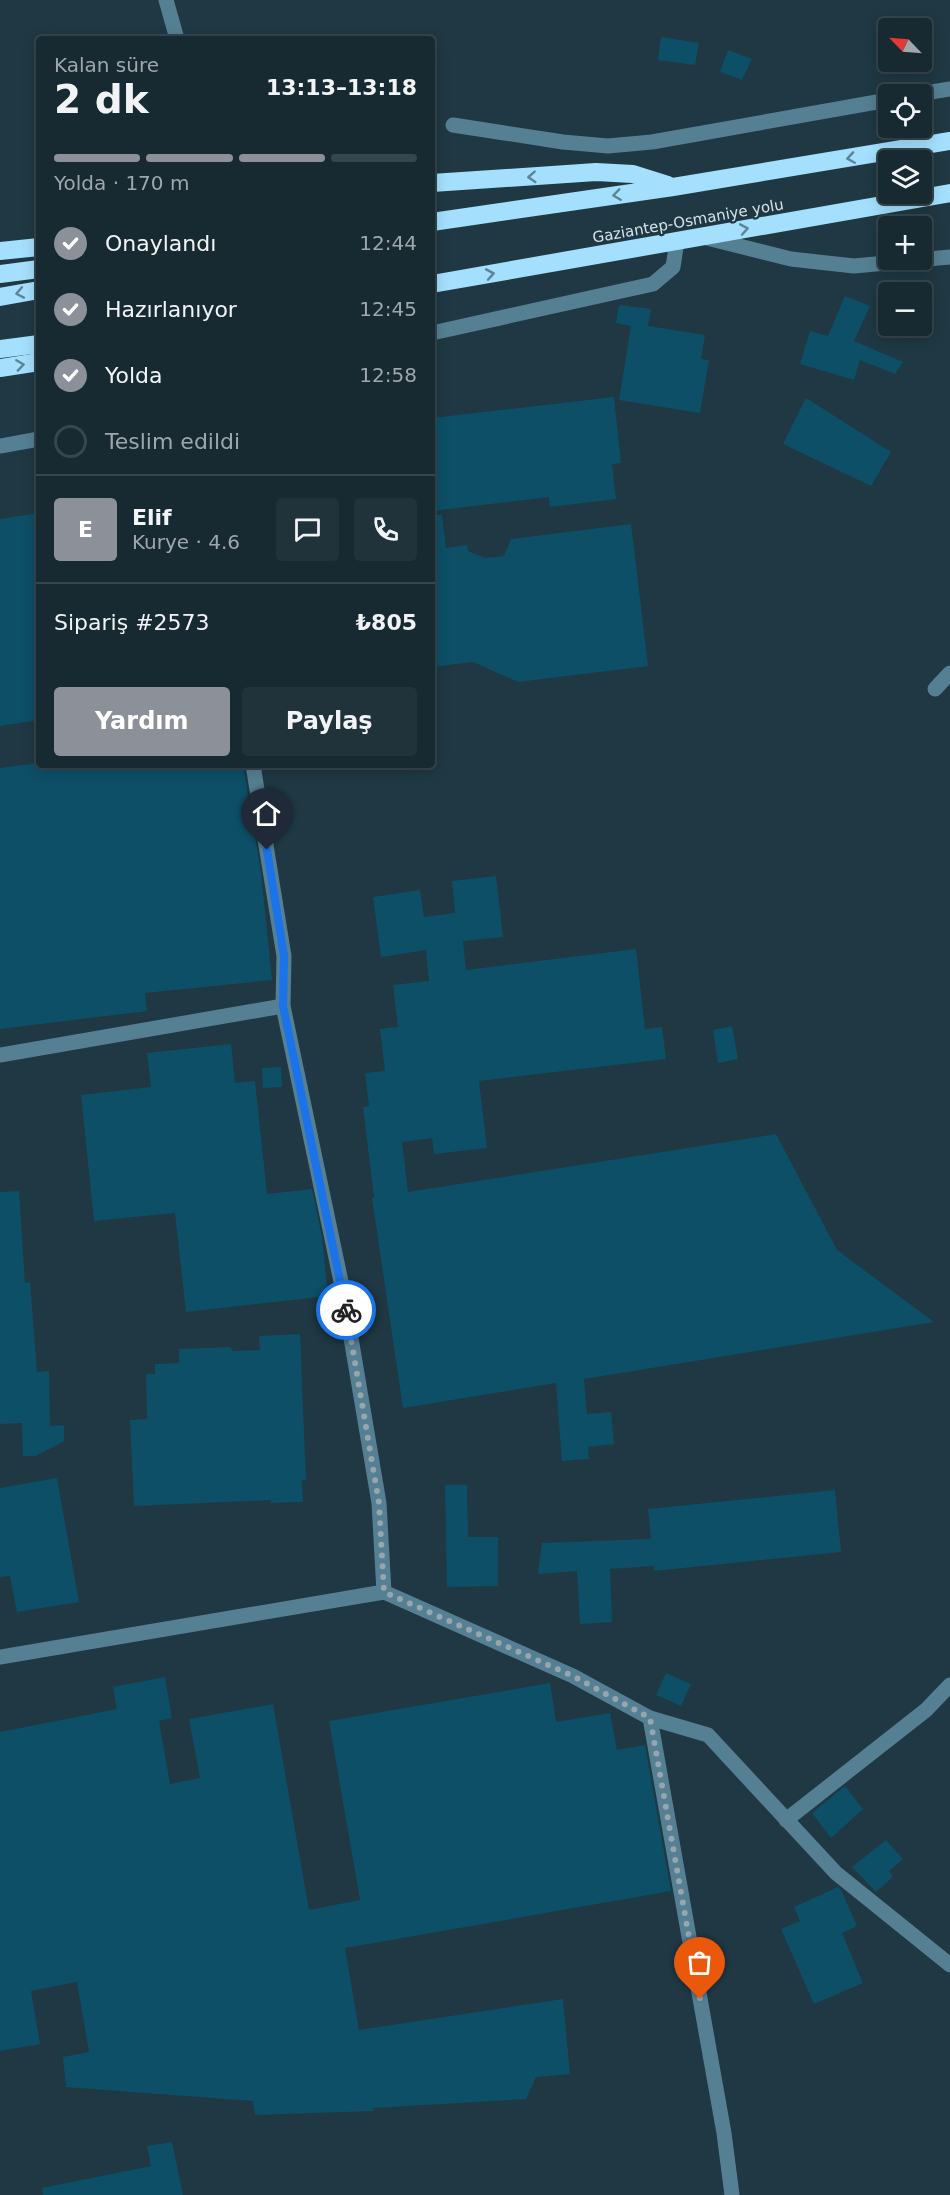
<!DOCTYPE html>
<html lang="tr">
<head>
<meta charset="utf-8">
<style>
  body { margin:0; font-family:"DejaVu Sans",sans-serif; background:#20323a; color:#f1f3f6; height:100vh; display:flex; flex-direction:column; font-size:22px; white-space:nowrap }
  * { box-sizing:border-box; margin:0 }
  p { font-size:20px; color:#9ea7ac }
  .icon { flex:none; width:33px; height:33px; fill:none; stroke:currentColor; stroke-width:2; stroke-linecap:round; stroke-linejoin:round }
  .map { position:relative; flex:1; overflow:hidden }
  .details { position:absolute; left:36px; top:36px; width:399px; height:732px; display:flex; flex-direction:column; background:#172a32; border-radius:6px; box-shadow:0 3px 15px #0003,0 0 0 2px #36464d }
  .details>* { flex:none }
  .needle { width:39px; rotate:295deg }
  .fabs { position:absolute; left:878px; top:18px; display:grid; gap:12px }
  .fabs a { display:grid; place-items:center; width:54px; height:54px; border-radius:6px; background:#172a32; box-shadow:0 3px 15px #0003,0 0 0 2px #36464d; font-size:30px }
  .pin { position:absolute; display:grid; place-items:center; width:51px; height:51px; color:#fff; margin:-62px -26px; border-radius:50% 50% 50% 0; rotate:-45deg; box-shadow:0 0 6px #0007 }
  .pin .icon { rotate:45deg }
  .courier { position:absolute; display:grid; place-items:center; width:60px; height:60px; margin:-30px; border:4px solid #1a73e8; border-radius:50%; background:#fff; color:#222; box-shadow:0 2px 8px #0007 }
  .overview em { font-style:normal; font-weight:600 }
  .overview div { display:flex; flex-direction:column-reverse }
  .overview { display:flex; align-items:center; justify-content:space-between; height:102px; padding:0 18px }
  h1 { font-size:39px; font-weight:600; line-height:45px }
  .bar { display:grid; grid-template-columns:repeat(4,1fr); gap:9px 6px; align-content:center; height:72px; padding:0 18px }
  .bar i { height:8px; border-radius:4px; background:#36464d }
  .bar .current { background:#8c9099 }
  .bar p { grid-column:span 4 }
  .line { display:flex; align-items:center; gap:15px; padding:0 18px; border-top:2px solid #36464d }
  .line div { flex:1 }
  .round { display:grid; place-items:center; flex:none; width:63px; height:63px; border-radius:6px; background:#20323a }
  ol { padding:0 18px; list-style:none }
  li { display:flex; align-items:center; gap:18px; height:66px }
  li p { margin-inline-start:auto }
  li .icon { padding:6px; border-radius:50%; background:#8c9099; color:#fff; stroke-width:4 }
  li:last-child { color:#9ea7ac }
  li i { width:33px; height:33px; border:3px solid #36464d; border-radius:50% }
  .primary-button { display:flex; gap:12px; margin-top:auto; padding:12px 18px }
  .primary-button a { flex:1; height:69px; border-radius:6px; background:#8c9099; color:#fff; font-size:24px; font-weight:600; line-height:69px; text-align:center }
  .primary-button a+a { background:#20323a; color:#f1f3f6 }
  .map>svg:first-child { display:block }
  .building { fill:#0d4f67 }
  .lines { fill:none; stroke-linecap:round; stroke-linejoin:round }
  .minor { stroke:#557f93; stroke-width:15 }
  .highway { stroke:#a4e0fe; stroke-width:18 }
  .oneway { stroke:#5b8497 }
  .done { stroke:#95a6af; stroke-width:6; stroke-dasharray:0 10.8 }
  .route { stroke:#1a73e8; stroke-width:8 }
  .labels { text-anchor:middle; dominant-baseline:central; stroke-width:4.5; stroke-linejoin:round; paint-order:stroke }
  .street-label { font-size:15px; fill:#d4e2e9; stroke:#1f3843 }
</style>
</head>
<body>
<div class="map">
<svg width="950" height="2195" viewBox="0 0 950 2195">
  <rect width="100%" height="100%" fill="#1f3843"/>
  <g class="building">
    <polygon points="661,37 699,43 695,65 658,60"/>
    <polygon points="728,50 752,59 742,80 720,72"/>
    <polygon points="845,296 870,306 854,341 903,362 895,374 860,360 854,380 800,364 810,331 828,336"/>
    <polygon points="619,305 651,309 648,326 705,335 701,359 709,360 700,413 619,400 631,326 616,323"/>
    <polygon points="614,397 621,463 612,464 616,499 550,507 549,497 432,511 432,418"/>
    <polygon points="806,398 891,452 871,486 783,444"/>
    <polygon points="39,513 39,720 0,726 0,519"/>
    <polygon points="432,515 442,515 446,548 467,545 468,551 485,558 504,556 511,539 631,524 648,666 518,682 473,662 432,667"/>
    <polygon points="39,763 39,765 243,765 261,873 272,980 145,993 147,1011 0,1029 0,768"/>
    <polygon points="496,876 503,937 463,941 466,970 636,949 645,1029 662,1027 666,1059 479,1081 487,1148 434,1154 432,1138 402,1142 408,1192 776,1134 837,1250 934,1322 584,1379 587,1414 611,1412 614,1444 588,1447 589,1459 562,1461 556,1383 403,1408 372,1198 374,1197 363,1107 369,1106 365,1073 385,1071 380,1029 398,1027 393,985 429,981 426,950 381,957 373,897 420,890 424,917 455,913 452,881"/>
    <polygon points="732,1026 738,1059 718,1063 713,1030"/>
    <polygon points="231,1044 235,1083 255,1081 267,1194 312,1189 322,1237 328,1296 186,1312 175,1213 94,1221 81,1095 151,1087 147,1053"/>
    <polygon points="281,1067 282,1087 263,1088 262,1068"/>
    <polygon points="19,1191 25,1283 30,1282 37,1372 49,1371 50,1426 64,1425 64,1441 36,1456 23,1456 22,1423 0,1424 0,1192"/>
    <polygon points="300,1334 306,1480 302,1480 303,1502 271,1503 271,1500 134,1506 130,1420 147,1419 146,1374 155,1374 155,1364 179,1363 179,1349 231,1347 232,1351 260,1350 259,1336"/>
    <polygon points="57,1478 79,1602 17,1612 10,1576 0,1577 0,1488"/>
    <polygon points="445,1485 467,1485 468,1537 498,1537 498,1586 447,1587"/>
    <polygon points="835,1490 841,1552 654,1571 654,1566 610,1569 612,1622 580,1624 577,1571 538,1574 542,1543 651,1539 648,1509"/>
    <polygon points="666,1673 691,1684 681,1706 656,1695"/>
    <polygon points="165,1677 172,1718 159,1721 170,1784 200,1778 189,1719 273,1704 309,1910 360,1900 329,1721 550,1683 556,1722 610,1713 617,1750 645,1745 671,1891 345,1948 359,2030 563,1999 570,2074 536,2077 526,2099 373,2108 373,2111 255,2115 253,2101 66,2087 63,2057 89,2052 77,1982 31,1991 40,2044 0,2051 0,1732 117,1709 113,1687"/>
    <polygon points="845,1786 863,1809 831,1838 812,1813"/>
    <polygon points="886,1840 903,1859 889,1871 893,1877 876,1892 852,1867"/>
    <polygon points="838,1887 841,1890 857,1926 842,1933 863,1983 814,2004 781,1929 800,1921 794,1907"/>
    <polygon points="172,2142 183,2195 43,2195 42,2188 151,2166 147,2146"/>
  </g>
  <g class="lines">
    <g class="minor">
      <polyline points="166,0 177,39"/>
      <polyline points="919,94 950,89"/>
      <polyline points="453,125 563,142 608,146 652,142 888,100"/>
      <polyline points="703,237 791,259 854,266 950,257"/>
      <polyline points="432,333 653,284 673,267 677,241"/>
      <polyline points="0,446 39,439"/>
      <polyline points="935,689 950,673"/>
      <polyline points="253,765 284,956 283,1006 343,1291 379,1503 384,1592 573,1676 650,1718 708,1735 836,1873 950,1965"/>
      <polyline points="0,1055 283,1006"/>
      <polyline points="0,1657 384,1592"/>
      <polyline points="650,1718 724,2133 732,2195"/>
      <polyline points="786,1820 926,1710 950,1685"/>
    </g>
    <g class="highway">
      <polyline points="432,183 596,172 633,174 668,185"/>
      <polyline points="432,222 673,187 950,141"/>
      <polyline points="0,251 39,247"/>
      <polyline points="0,274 39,269"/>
      <polyline points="432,284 950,193"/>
      <polyline points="0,297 39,290"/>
      <polyline points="0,349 39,344"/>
      <polyline points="0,368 39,362"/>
    </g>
  </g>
  <defs><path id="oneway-chevron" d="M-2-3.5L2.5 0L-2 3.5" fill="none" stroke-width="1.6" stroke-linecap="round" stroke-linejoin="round" transform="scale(1.5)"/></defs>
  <g class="oneway">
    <use href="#oneway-chevron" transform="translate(851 158) rotate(171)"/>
    <use href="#oneway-chevron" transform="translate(532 177) rotate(176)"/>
    <use href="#oneway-chevron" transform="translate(617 195) rotate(172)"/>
    <use href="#oneway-chevron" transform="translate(744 229) rotate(-10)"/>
    <use href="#oneway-chevron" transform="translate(490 274) rotate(-10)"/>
    <use href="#oneway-chevron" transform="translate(20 293) rotate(169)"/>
    <use href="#oneway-chevron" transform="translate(20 365) rotate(-8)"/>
  </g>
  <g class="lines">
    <polyline class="done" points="346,1310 379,1503 384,1592 573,1676 650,1718 700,1999"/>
    <polyline class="route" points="267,850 284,956 283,1006 346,1310"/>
  </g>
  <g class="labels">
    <g class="street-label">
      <text transform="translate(688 221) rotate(-10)">Gaziantep-Osmaniye yolu</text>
    </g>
  </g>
</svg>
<div class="fabs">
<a><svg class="needle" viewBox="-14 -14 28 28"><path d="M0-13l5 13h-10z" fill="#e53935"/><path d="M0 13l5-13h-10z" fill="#9ea7ac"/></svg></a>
<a><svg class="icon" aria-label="locate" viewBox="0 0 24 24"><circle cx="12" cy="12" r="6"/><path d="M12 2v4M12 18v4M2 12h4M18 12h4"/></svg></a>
<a><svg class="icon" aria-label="layers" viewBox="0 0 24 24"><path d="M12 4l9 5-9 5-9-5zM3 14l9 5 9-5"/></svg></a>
<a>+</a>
<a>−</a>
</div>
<div class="pin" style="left:700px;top:1999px;background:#ea580c"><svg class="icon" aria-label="bag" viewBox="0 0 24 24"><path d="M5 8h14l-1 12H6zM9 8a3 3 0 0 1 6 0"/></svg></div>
<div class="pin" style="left:267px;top:850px;background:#1f2937"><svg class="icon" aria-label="home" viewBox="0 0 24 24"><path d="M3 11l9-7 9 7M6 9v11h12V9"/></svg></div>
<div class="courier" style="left:346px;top:1310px"><svg class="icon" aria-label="bike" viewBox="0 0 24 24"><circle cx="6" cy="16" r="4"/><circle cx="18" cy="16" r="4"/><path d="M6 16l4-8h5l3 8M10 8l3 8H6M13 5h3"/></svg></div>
<section class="details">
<div class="overview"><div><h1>2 dk</h1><p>Kalan süre</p></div><em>13:13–13:18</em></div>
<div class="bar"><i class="current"></i><i class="current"></i><i class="current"></i><i></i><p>Yolda · 170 m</p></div>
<ol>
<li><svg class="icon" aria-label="check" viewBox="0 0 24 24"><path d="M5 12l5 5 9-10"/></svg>Onaylandı<p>12:44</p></li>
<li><svg class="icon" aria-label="check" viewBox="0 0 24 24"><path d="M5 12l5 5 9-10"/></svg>Hazırlanıyor<p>12:45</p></li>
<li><svg class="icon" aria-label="check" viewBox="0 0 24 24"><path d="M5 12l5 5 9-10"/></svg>Yolda<p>12:58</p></li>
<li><i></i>Teslim edildi</li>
</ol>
<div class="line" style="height:108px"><b class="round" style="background:#8c9099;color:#fff">E</b><div><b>Elif</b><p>Kurye · 4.6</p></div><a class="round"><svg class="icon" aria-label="chat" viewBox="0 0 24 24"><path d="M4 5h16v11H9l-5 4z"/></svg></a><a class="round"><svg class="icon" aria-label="phone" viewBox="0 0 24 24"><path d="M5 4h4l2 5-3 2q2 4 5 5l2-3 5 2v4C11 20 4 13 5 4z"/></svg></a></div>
<div class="line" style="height:78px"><div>Sipariş #2573</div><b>₺805</b></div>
<div class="primary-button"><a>Yardım</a><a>Paylaş</a></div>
</section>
</div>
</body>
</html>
